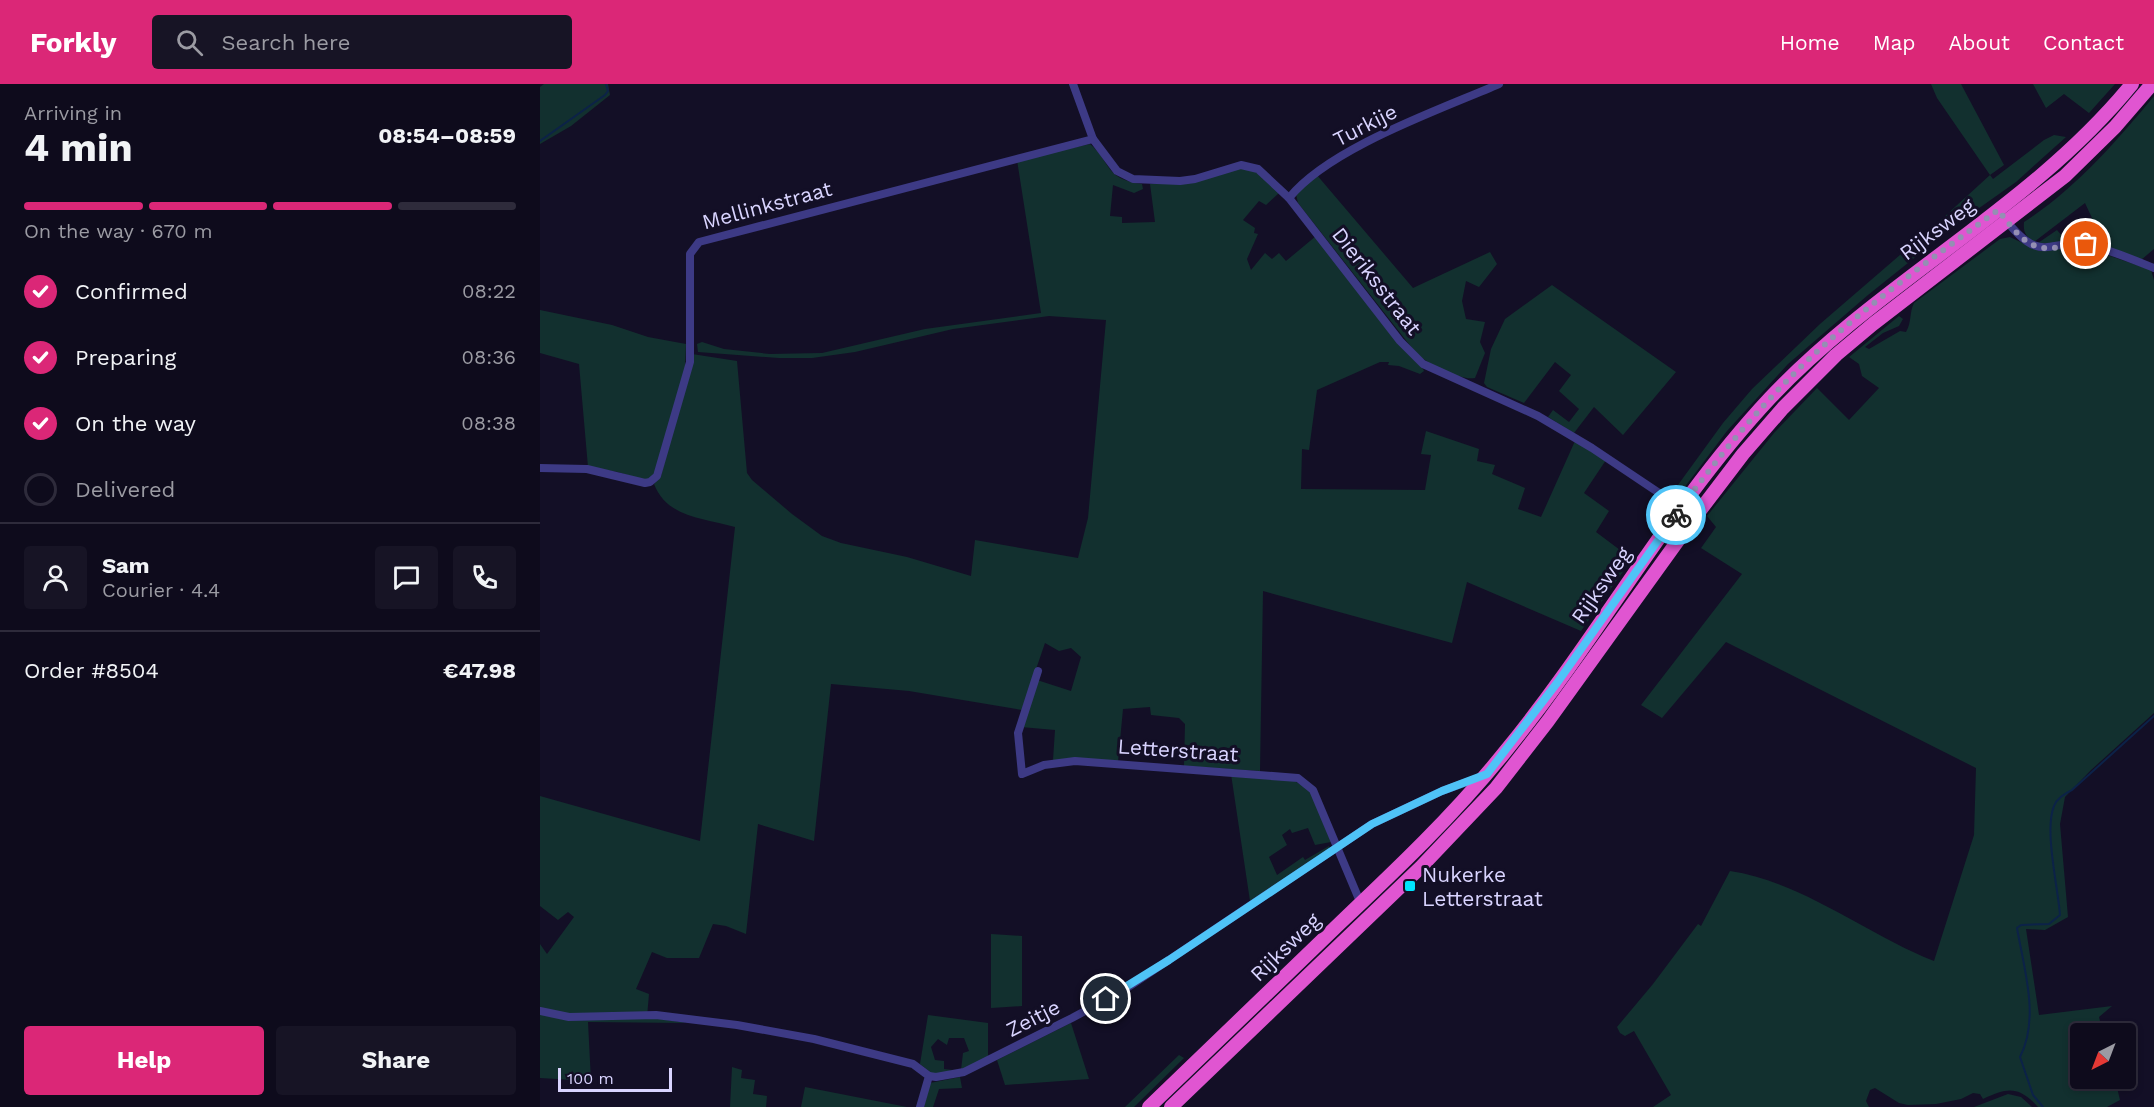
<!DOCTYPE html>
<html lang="en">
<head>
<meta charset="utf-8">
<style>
  body { margin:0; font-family:"Work Sans",sans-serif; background:#171425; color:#f1f3f6; height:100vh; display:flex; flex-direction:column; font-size:22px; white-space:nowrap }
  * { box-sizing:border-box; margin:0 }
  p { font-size:20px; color:#9b9ba3 }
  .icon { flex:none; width:33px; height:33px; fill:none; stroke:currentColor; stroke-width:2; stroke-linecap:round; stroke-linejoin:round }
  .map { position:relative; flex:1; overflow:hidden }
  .panel { display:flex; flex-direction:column; background:#0e0b1c; width:540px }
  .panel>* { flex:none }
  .needle { width:39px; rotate:222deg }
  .tools { position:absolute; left:1530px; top:939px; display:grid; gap:12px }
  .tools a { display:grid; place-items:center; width:66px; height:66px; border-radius:6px; background:#0e0b1c; box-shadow:0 3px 9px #0003,0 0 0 2px #2e2b3b; font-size:30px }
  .scale { position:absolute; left:18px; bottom:15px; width:114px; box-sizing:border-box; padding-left:6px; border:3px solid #d9d4ff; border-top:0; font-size:16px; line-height:21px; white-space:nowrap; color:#d9d4ff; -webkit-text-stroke:4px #130f26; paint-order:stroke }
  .pin { position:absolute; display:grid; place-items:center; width:51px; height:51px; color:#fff; margin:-26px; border:3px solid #fff; border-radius:50%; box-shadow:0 2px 6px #0007 }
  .courier { position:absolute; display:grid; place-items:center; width:60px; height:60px; margin:-30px; border:4px solid #4fc3f7; border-radius:50%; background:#fff; color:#222; box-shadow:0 2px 8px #0007 }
  .head em { font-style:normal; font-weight:700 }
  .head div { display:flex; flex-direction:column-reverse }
  .head { display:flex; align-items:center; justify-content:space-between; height:102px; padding:0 24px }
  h1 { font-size:39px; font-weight:700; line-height:45px }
  .bar { display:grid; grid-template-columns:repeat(4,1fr); gap:9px 6px; align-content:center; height:72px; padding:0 24px }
  .bar i { height:8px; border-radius:4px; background:#2e2b3b }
  .bar .active { background:#db2777 }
  .bar p { grid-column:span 4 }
  .line { display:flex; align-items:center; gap:15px; padding:0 24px; border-top:2px solid #2e2b3b }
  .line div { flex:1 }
  .round { display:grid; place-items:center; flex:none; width:63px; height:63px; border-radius:6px; background:#171425 }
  ol { padding:0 24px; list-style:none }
  li { display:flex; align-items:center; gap:18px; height:66px }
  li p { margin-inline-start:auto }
  li .icon { padding:6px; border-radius:50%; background:#db2777; color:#fff; stroke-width:4 }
  li:last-child { color:#9b9ba3 }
  li i { width:33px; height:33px; border:3px solid #2e2b3b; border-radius:50% }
  .cta { display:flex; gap:12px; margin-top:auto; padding:12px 24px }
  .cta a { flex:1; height:69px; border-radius:6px; background:#db2777; color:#fff; font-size:24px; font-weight:700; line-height:69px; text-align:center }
  .cta a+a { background:#171425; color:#f1f3f6 }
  header { display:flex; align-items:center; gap:36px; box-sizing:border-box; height:84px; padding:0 30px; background:#db2777; color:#fff }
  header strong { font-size:28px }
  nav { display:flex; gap:33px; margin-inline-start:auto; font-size:21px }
  .search { width:420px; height:54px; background:#171425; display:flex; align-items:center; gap:15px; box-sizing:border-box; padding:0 21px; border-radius:6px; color:#9b9ba3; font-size:22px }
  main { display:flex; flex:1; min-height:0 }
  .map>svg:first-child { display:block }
  .green { fill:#12302f }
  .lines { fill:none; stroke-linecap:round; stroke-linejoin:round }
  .stream { stroke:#0c2248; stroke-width:2 }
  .minor { stroke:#3d3a85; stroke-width:8 }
  .trunk { stroke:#e055d1; stroke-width:14 }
  .done { stroke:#948fb3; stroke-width:6; stroke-dasharray:0 10.8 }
  .route { stroke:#4fc3f7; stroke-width:8 }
  .poi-dot { fill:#00e5ff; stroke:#130f26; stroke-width:2 }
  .labels { text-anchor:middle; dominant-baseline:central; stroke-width:6; stroke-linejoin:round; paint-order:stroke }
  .street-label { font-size:21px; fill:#d9d4ff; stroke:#130f26 }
  .poi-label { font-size:21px; fill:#d9d4ff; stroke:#130f26; text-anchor:start }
</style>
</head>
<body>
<header>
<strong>Forkly</strong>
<div class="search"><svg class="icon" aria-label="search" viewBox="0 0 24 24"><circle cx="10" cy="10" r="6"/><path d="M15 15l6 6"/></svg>Search here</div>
<nav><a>Home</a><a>Map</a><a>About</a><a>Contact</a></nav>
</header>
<main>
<section class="panel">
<div class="head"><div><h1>4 min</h1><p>Arriving in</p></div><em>08:54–08:59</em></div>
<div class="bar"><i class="active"></i><i class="active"></i><i class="active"></i><i></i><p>On the way · 670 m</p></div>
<ol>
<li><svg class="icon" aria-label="check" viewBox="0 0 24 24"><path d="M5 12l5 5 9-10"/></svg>Confirmed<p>08:22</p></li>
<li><svg class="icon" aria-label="check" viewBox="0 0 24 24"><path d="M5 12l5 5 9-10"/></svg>Preparing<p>08:36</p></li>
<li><svg class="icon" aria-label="check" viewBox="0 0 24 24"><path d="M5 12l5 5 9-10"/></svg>On the way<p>08:38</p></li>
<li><i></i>Delivered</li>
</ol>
<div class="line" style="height:108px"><a class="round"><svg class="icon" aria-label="person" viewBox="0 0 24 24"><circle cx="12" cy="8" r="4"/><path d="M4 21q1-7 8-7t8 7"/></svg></a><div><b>Sam</b><p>Courier · 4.4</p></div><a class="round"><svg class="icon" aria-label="chat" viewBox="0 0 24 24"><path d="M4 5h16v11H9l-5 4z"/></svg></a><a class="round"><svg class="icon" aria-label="phone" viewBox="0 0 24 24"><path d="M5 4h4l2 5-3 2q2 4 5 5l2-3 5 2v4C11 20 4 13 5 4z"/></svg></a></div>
<div class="line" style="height:78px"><div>Order #8504</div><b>€47.98</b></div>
<div class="cta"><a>Help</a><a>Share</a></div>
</section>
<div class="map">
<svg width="1614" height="1023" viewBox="0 0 1614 1023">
  <rect width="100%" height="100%" fill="#130f26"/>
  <g class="green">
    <polygon points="4,0 68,0 70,11 31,42 0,60 0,3"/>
    <polygon points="1391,0 1421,0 1464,81 1450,91 1453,95 1504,56 1514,51 1526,53 1476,98 1418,139 1328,211 1248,280 1187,347 1141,408 1133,412 1127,410 1135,405 1183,339 1212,305 1280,240 1404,133 1450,91 1397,14"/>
    <polygon points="1493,0 1575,0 1549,29 1524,10 1506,24"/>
    <path d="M1614,12V165L1601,176L1556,160L1498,159L1517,146L1523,153L1552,134L1545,119L1494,158C1486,152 1483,149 1484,138C1534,106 1576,58 1614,12Z"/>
    <path d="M550,60C572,79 564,95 602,100L603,105L594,109L573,101L570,132L582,133V139L615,138L610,100L639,99L698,84L718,88L739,109L726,121L719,117L703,136L715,144L714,149L718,150L707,175L711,186L725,169L732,175L739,169L746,177L776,152L858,259L883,285L884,287L880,290L859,282L848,281L849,278H840L777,306L769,366L762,365L761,405L885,406L891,371L881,370L886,347L939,365L937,377L955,381L952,390L985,404L978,425L1001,433L1035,357L1066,376L1044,409L1069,427L1056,448L1092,475L1041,547L927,498L912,559L723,507L720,687L644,682L645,640L639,634L611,631L610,623L583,625L578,678L513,676L515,646L481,643L497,596L531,607L541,573L531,564L519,567L505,559L482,626L369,607L291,600L274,757L218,740L206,850L186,842L173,840L159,874H127L112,868L96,905L109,910L107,933L147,939L48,938L51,997L0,994V860L7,870L34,833L28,828L18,836L0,822V712L160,757L195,443C164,434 127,434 114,400L121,392L152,270L197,277L207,389L212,396L252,430L282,452L301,459L367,473L431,492L435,456L538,474L548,434L566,236L509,232L413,245L315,268L272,274H239L158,268L157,260L162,258L184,265L230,270L282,269L385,245L501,229L477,76Z"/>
    <path d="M776,90L873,204L950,168L957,180L939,203L926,197L922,217L926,235L945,238L940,258L945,269L935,294C920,297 886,279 876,269L758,119L756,110Z"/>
    <path d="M1470,153L1499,167L1532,163L1547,164L1611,186L1614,196V629L1551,686L1525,713L1520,740L1528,833L1505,846L1486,845L1499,931L1572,922L1559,933L1563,949L1540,950V994L1575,995L1580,1016L1567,1023H1498C1479,1002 1468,1003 1443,1015L1440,1010L1433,1009L1421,1015L1396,1020L1368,1021L1359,1019L1335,1004L1330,1006L1326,1017L1329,1023H1113L1131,1011L1094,947L1085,952L1080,949L1077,943L1113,900L1158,840L1161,842L1190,787C1263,798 1326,850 1394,877L1434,751L1436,684L1186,558L1122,634L1101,621L1202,490L1161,464L1176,443L1167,432L1234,349L1277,304L1309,336L1339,304L1322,292L1319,280L1309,273L1359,232L1363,235L1359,242L1343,249L1325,263L1329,265L1360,247L1366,248C1372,238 1369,229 1374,219L1460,155Z"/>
    <polygon points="1012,201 1136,288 1083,351 1054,323 1034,349 1008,333 1013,326 1029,338 1039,325 1019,307 1031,291 1015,278 984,319 947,303 944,299 951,265 965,235"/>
    <polygon points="0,226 72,241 108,253 146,260 145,284 116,387 112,395 103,396 78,388 48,383 39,280 0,269"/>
    <polygon points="691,690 751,695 770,706 791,758 775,761 768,744 752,749 750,745 742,751 747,761 729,773 737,791 763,773 765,776 789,762 790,765 710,817"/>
    <polygon points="451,850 482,852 482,922 451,924"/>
    <polygon points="388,931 448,939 448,975 421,986 423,969 429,967 424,954 409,954 407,961 398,955 391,963 395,976 404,977 404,985 413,986 394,991 380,980"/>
    <polygon points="531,939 549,995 465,1001 457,976"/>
    <polygon points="639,971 644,974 594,1023 585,1023"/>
    <polygon points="192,983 202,986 201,994 215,996 213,1010 227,1012 226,1023 190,1023"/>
    <polygon points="420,993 422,1004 399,1005 393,1023 384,1023 390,999"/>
    <polygon points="265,1003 367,1023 261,1023"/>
    <polygon points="1468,1010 1481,1013 1492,1023 1434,1023"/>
  </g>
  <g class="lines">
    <g class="stream">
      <polyline points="0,57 65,11 68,7 66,0"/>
      <path d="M1503,1023L1493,1011L1480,973C1500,934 1484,885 1477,844L1481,841L1509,840L1520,831C1518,803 1504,746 1514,722C1517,714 1525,710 1532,706L1614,632"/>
    </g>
    <g class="minor">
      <polyline points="533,0 553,55 577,87 593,95 640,97 655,95 701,81 718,85 749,114 860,257 883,280 998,332 1052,364 1155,433"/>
      <path d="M749,114C789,64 899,26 959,0"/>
      <path d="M1465,135C1504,185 1509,151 1552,162C1573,167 1594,176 1614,184"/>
      <polyline points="0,384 47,385 105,399 110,398 117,392 150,278 150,170 159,158 553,55"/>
      <polyline points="498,587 478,649 482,690 504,681 535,677 758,694 773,706 821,820"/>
      <polyline points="0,927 29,933 116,931 197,941 274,955 373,980 389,992 380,1023"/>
      <polyline points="389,992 396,993 424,988 532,934 584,906 832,740 902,707 941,693"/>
    </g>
    <g class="trunk">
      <path d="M609,1023C672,962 736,901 800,839C857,785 914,731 964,669C1058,555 1129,422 1230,314C1340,197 1490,125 1592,0"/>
      <polyline points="631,1023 881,783 956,704 1008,637 1155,433 1203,370 1243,324 1296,271 1333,240 1525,92 1575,43 1612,0"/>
    </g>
  </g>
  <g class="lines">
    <path class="done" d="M1136,431C1184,364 1237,301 1299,248C1350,204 1405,165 1458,126C1470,140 1483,162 1504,164C1518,165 1531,160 1546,160"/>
    <polyline class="route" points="566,915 629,876 832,740 902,707 947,690 1017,599 1136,431"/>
  </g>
  <rect class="poi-dot" x="864" y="796" width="12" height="12" rx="3"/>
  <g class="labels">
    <g class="street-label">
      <text transform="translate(825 41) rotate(-27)">Turkije</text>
      <text transform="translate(227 121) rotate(-15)">Mellinkstraat</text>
      <text transform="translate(1397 145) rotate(-37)">Rijksweg</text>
      <text transform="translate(837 197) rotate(52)">Dieriksstraat</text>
      <text transform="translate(1061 501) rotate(-55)">Rijksweg</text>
      <text transform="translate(638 666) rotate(4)">Letterstraat</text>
      <text transform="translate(745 863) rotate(-44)">Rijksweg</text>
      <text transform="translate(493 934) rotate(-27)">Zeitje</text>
    </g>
    <g class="poi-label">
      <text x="882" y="790">Nukerke<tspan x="882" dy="24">Letterstraat</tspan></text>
    </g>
  </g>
</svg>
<div class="tools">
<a><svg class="needle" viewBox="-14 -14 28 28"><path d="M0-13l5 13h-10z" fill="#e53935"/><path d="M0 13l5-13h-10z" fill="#9b9ba3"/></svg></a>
</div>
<div class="scale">100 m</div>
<div class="pin" style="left:1546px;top:160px;background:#ea580c"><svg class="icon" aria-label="bag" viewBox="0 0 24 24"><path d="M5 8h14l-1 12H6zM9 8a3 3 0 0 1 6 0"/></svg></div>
<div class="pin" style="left:566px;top:915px;background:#1f2937"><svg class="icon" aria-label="home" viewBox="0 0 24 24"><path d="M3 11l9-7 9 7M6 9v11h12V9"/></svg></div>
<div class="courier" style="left:1136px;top:431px"><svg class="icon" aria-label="bike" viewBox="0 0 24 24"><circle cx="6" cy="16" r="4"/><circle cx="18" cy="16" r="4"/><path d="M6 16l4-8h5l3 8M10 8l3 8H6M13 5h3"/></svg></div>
</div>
</main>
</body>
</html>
